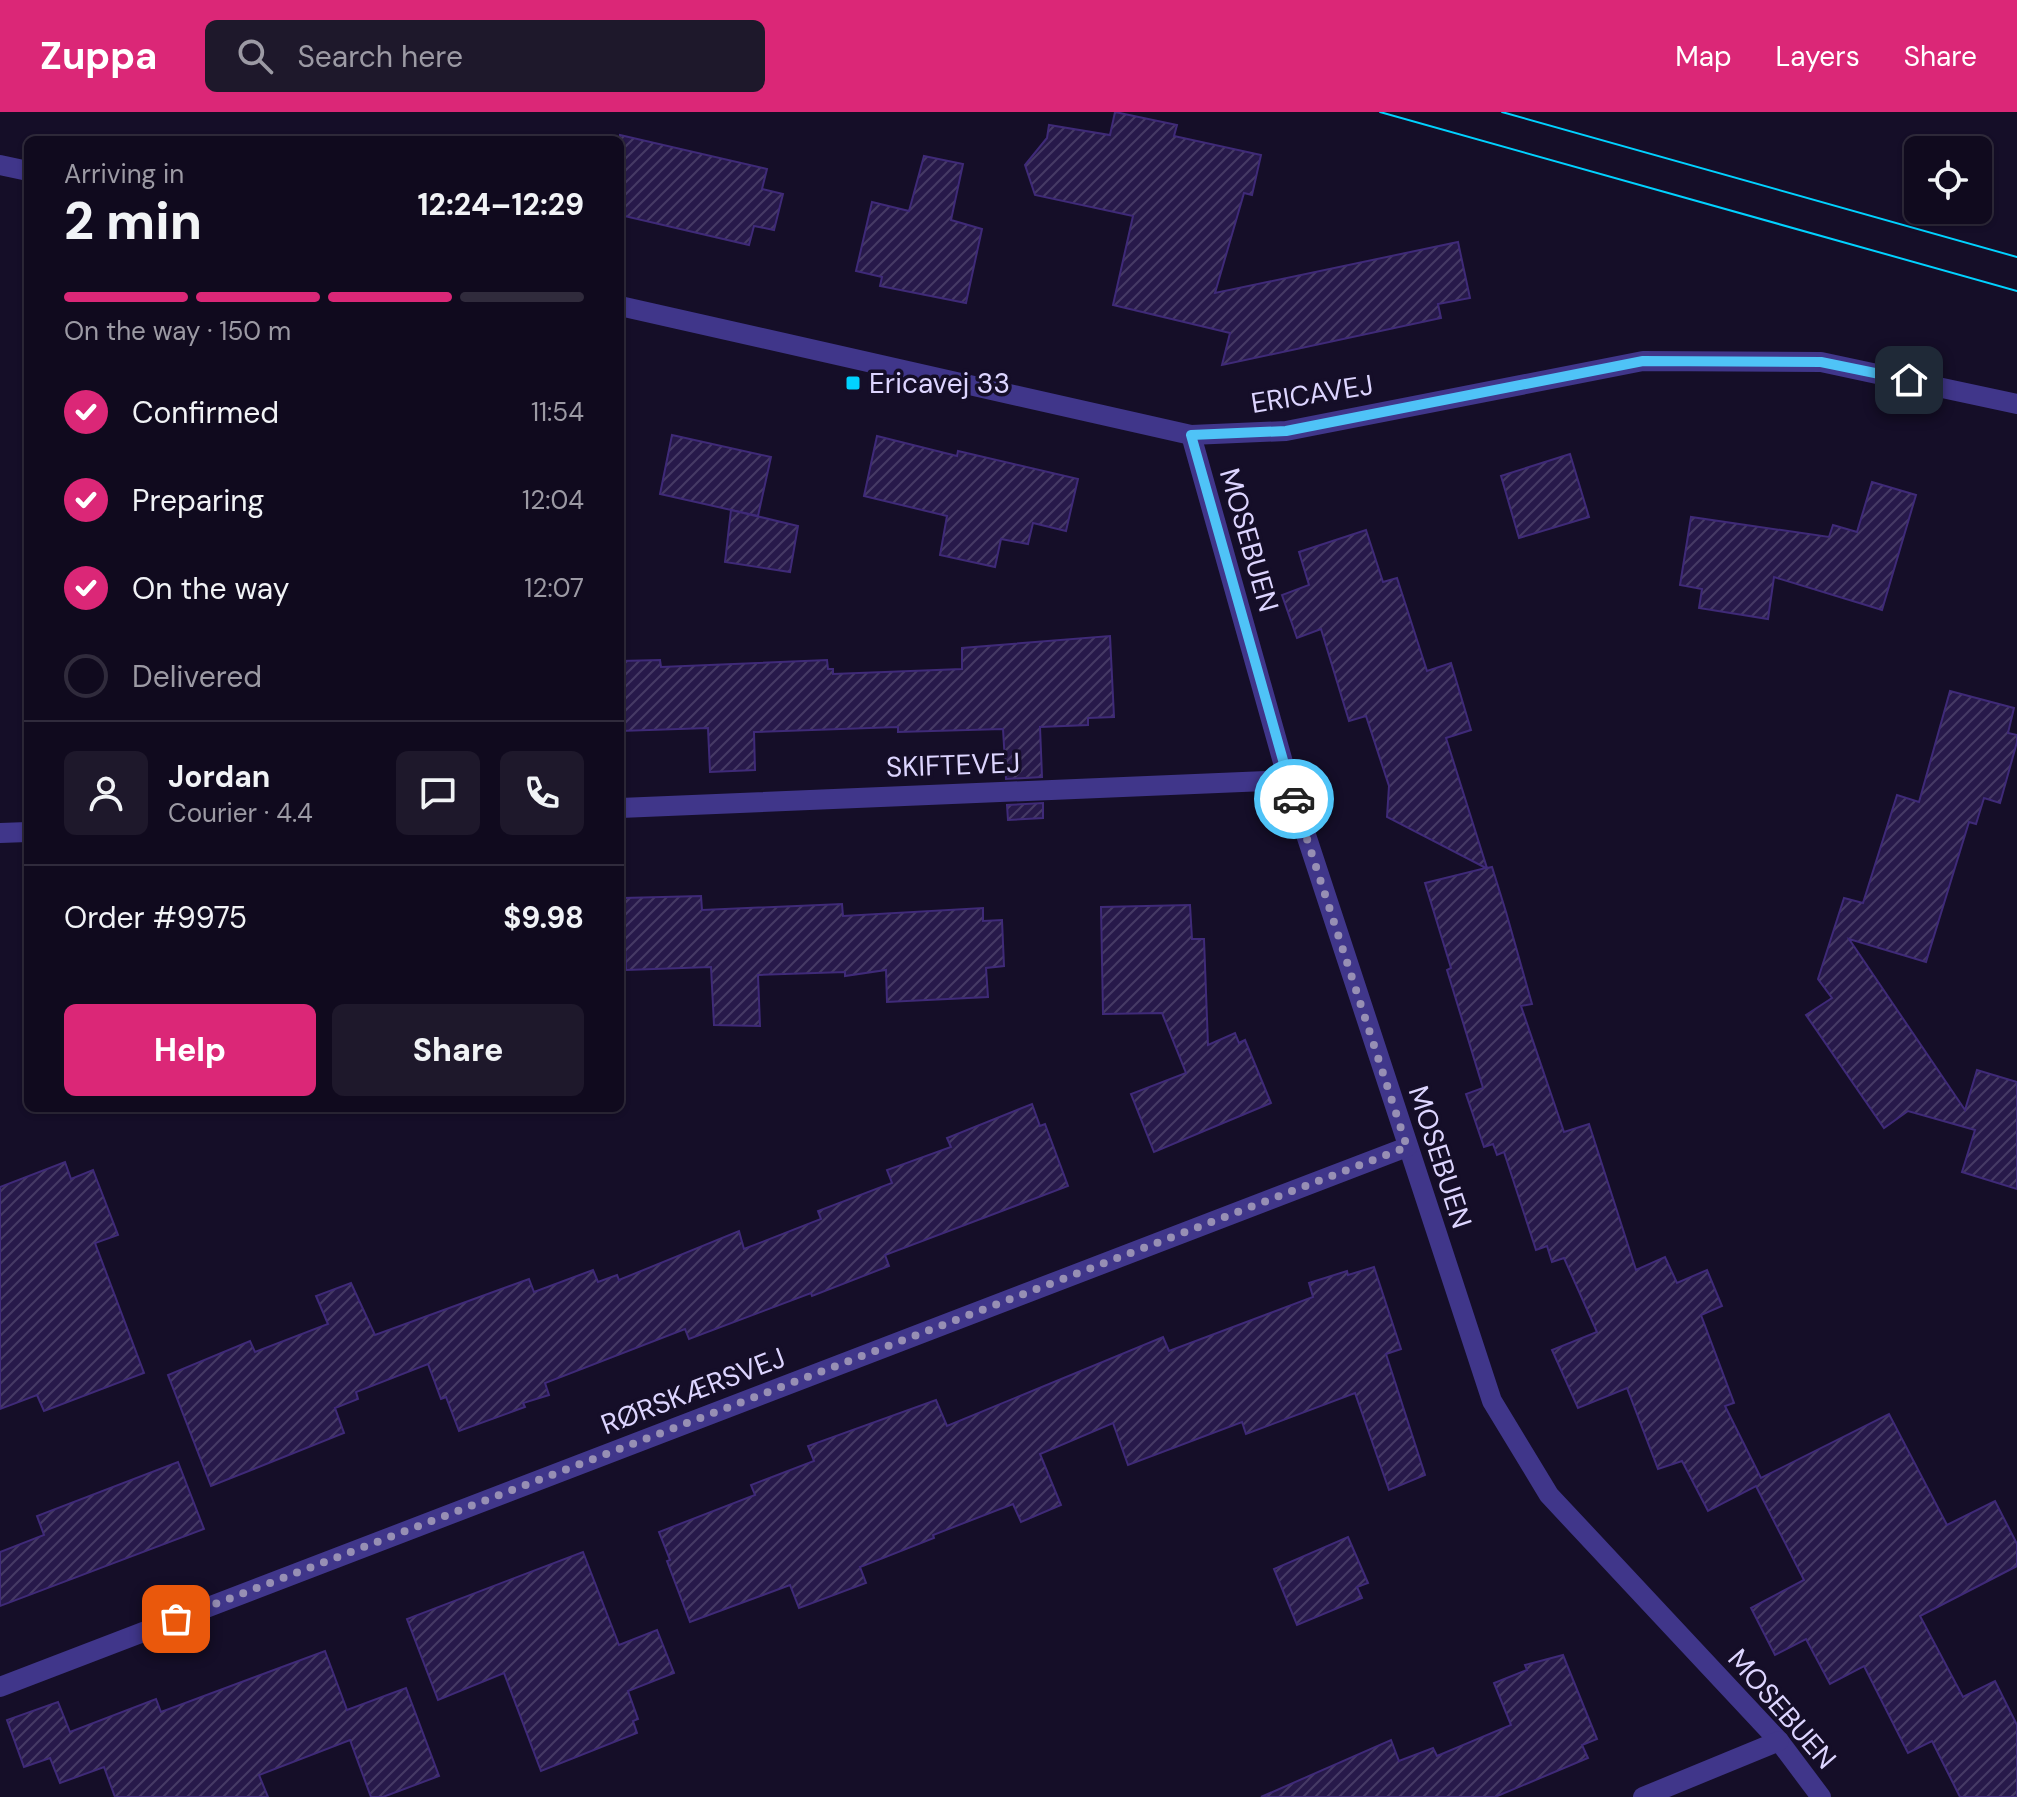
<!DOCTYPE html>
<html lang="en">
<head>
<meta charset="utf-8">
<style>
  body { margin:0; font-family:"DM Sans",sans-serif; background:#1e182b; color:#f1f3f6; height:100vh; display:flex; flex-direction:column; font-size:30px; white-space:nowrap }
  * { box-sizing:border-box; margin:0 }
  p { font-size:26px; color:#9c9aa4 }
  .icon { flex:none; width:44px; height:44px; fill:none; stroke:currentColor; stroke-width:2; stroke-linecap:round; stroke-linejoin:round }
  .map { position:relative; flex:1; overflow:hidden }
  .panel { position:absolute; left:24px; top:24px; width:600px; height:976px; display:flex; flex-direction:column; background:#100a1e; border-radius:12px; box-shadow:0 2px 6px #0004,0 0 0 2px #302b3c }
  .panel>* { flex:none }
  .fabs { position:absolute; left:1904px; top:24px; display:grid; gap:16px }
  .fabs a { display:grid; place-items:center; width:88px; height:88px; border-radius:12px; background:#100a1e; box-shadow:0 2px 6px #0004,0 0 0 2px #302b3c; font-size:40px }
  .pin { position:absolute; display:grid; place-items:center; width:68px; height:68px; color:#fff; margin:-34px; border-radius:16px; box-shadow:0 4px 12px #0006 }
  .courier { position:absolute; display:grid; place-items:center; width:80px; height:80px; margin:-40px; border:6px solid #4fc3f7; border-radius:50%; background:#fff; color:#222; box-shadow:0 2px 10px #0007 }
  .headline em { font-style:normal; font-weight:800 }
  .headline div { display:flex; flex-direction:column-reverse }
  .headline { display:flex; align-items:center; justify-content:space-between; height:136px; padding:0 40px }
  h1 { font-size:52px; font-weight:800; line-height:60px }
  .bar { display:grid; grid-template-columns:repeat(4,1fr); gap:12px 8px; align-content:center; height:96px; padding:0 40px }
  .bar i { height:10px; border-radius:6px; background:#302b3c }
  .bar .active { background:#db2777 }
  .bar p { grid-column:span 4 }
  .line { display:flex; align-items:center; gap:20px; padding:0 40px; border-top:2px solid #302b3c }
  .line div { flex:1 }
  .round { display:grid; place-items:center; flex:none; width:84px; height:84px; border-radius:12px; background:#1e182b }
  ol { padding:0 40px; list-style:none }
  li { display:flex; align-items:center; gap:24px; height:88px }
  li p { margin-inline-start:auto }
  li .icon { padding:8px; border-radius:50%; background:#db2777; color:#fff; stroke-width:4 }
  li:last-child { color:#9c9aa4 }
  li i { width:44px; height:44px; border:4px solid #302b3c; border-radius:50% }
  .cta { display:flex; gap:16px; margin-top:auto; padding:16px 40px }
  .cta a { flex:1; height:92px; border-radius:12px; background:#db2777; color:#fff; font-size:32px; font-weight:800; line-height:92px; text-align:center }
  .cta a+a { background:#1e182b; color:#f1f3f6 }
  header { display:flex; align-items:center; gap:48px; box-sizing:border-box; height:112px; padding:0 40px; background:#db2777; color:#fff }
  header strong { font-size:38px }
  nav { display:flex; gap:44px; margin-inline-start:auto; font-size:28px }
  .search { width:560px; height:72px; background:#1e182b; display:flex; align-items:center; gap:20px; box-sizing:border-box; padding:0 28px; border-radius:12px; color:#9c9aa4; font-size:30px }
  .map>svg:first-child { display:block }
  .building { fill:url(#building-hatch); stroke:#3f2a78; stroke-width:2 }
  .lines { fill:none; stroke-linecap:round; stroke-linejoin:round }
  .minor { stroke:#40368a; stroke-width:20 }
  .tram { stroke:#01d2ff; stroke-width:2 }
  .done { stroke:#978fb4; stroke-width:8; stroke-dasharray:0 14.4 }
  .route { stroke:#4fc3f7; stroke-width:10 }
  .poi-dot { fill:#01d2ff; stroke:#150e28; stroke-width:3 }
  .labels { text-anchor:middle; dominant-baseline:central; stroke-width:7; stroke-linejoin:round; paint-order:stroke }
  .poi-label { font-size:28px; fill:#ddd5ff; stroke:#150e28; text-anchor:start }
  .street-label { font-size:28px; fill:#ddd5ff; stroke:#150e28 }
</style>
</head>
<body>
<header>
<strong>Zuppa</strong>
<div class="search"><svg class="icon" aria-label="search" viewBox="0 0 24 24"><circle cx="10" cy="10" r="6"/><path d="M15 15l6 6"/></svg>Search here</div>
<nav><a>Map</a><a>Layers</a><a>Share</a></nav>
</header>
<div class="map">
<svg width="2017" height="1685" viewBox="0 0 2017 1685">
  <defs>
    <pattern id="building-hatch" width="6" height="6" patternUnits="userSpaceOnUse" patternTransform="scale(2)"><rect width="6" height="6" fill="#27194a"/><path d="M-1 1l2-2M0 6l6-6M5 7l2-2" fill="none" stroke="#463a65"/></pattern>
  </defs>
  <rect width="100%" height="100%" fill="#150e28"/>
  <g class="building">
    <polygon points="1115,0 1177,13 1174,24 1261,43 1252,83 1244,81 1215,181 1458,130 1470,186 1438,192 1441,206 1222,253 1230,221 1113,193 1133,104 1035,83 1025,53 1047,26 1049,13 1110,23"/>
    <polygon points="620,23 767,57 762,77 783,82 774,118 754,114 749,133 620,103"/>
    <polygon points="924,44 963,52 951,108 982,117 966,191 880,174 882,165 856,159 872,90 909,99"/>
    <polygon points="672,323 771,345 758,404 660,382"/>
    <polygon points="877,324 957,344 958,339 1078,367 1066,419 1033,411 1028,432 1001,427 995,455 940,443 947,404 864,384"/>
    <polygon points="1570,342 1589,405 1519,426 1501,364"/>
    <polygon points="1872,370 1916,383 1882,498 1774,465 1768,507 1699,496 1702,477 1680,473 1691,405 1829,425 1833,413 1857,420"/>
    <polygon points="731,398 798,414 790,460 725,450"/>
    <polygon points="1366,418 1383,470 1397,466 1427,559 1451,551 1471,618 1446,626 1487,756 1492,755 1506,800 1532,892 1521,894 1564,1020 1589,1012 1636,1158 1665,1145 1677,1171 1707,1158 1722,1194 1701,1203 1734,1291 1725,1294 1761,1366 1889,1302 1947,1413 1995,1389 2017,1432 2017,1454 1920,1504 1963,1585 1995,1569 2017,1613 2017,1685 1960,1685 1932,1629 1908,1641 1864,1554 1830,1572 1806,1527 1775,1543 1751,1496 1804,1468 1756,1374 1708,1399 1682,1349 1658,1357 1627,1276 1578,1296 1552,1238 1597,1220 1564,1146 1552,1150 1547,1134 1536,1138 1504,1040 1497,1043 1493,1032 1484,1035 1466,982 1483,976 1447,858 1451,856 1425,771 1486,756 1387,705 1389,674 1366,604 1349,609 1321,517 1297,526 1282,483 1309,473 1299,440"/>
    <polygon points="1110,524 1114,605 1088,606 1088,613 1040,615 1042,665 1006,667 1003,617 898,620 898,615 754,620 755,658 710,660 708,616 620,619 620,549 660,548 661,555 827,548 828,557 833,557 833,562 962,557 962,536"/>
    <polygon points="1950,579 2014,596 2008,621 2017,623 2017,630 2000,691 1984,686 1976,712 1969,710 1926,850 1849,827 1965,998 1977,958 2017,970 2017,1077 1962,1060 1975,1018 1908,999 1884,1016 1806,903 1832,886 1818,867 1844,786 1863,791 1897,683 1919,690"/>
    <polygon points="1043,691 1043,706 1008,708 1007,693"/>
    <polygon points="701,784 702,798 842,792 843,804 983,796 983,809 1002,808 1004,854 986,856 988,885 887,890 886,858 845,864 845,860 758,863 760,914 714,913 711,855 626,858 623,786"/>
    <polygon points="1190,793 1192,827 1204,827 1208,933 1235,921 1239,931 1245,928 1271,991 1154,1040 1131,982 1186,961 1162,901 1103,902 1101,795"/>
    <polygon points="1032,992 1040,1014 1045,1012 1068,1074 885,1143 889,1154 812,1184 811,1181 689,1227 685,1217 545,1271 549,1283 523,1291 525,1295 459,1319 446,1285 441,1287 428,1252 356,1280 358,1287 335,1296 344,1321 211,1374 168,1263 250,1229 255,1240 328,1212 316,1184 351,1171 375,1223 529,1167 534,1180 593,1158 598,1170 617,1163 619,1168 739,1119 744,1137 821,1107 818,1099 892,1071 887,1058 951,1035 947,1026"/>
    <polygon points="65,1050 71,1067 93,1058 118,1123 95,1131 144,1261 44,1299 37,1283 0,1297 0,1075"/>
    <polygon points="1374,1155 1401,1237 1386,1242 1425,1363 1389,1378 1355,1281 1246,1322 1242,1310 1128,1353 1113,1311 1040,1342 1061,1393 1021,1410 1013,1392 933,1423 934,1426 860,1455 866,1471 799,1496 790,1473 690,1510 667,1449 670,1448 659,1420 755,1383 751,1373 814,1349 808,1334 936,1288 947,1314 1163,1225 1169,1239 1313,1185 1309,1171 1347,1159 1348,1163"/>
    <polygon points="178,1350 204,1417 0,1494 0,1440 44,1423 37,1404"/>
    <polygon points="1348,1425 1368,1471 1357,1475 1362,1486 1297,1513 1274,1457"/>
    <polygon points="583,1440 619,1533 657,1518 674,1561 628,1579 638,1607 633,1609 637,1621 541,1659 504,1561 438,1588 407,1507"/>
    <polygon points="325,1539 347,1598 406,1576 439,1664 383,1685 371,1685 350,1628 259,1663 268,1685 115,1685 104,1655 60,1671 50,1646 24,1655 7,1608 58,1590 70,1620 156,1587 161,1600"/>
    <polygon points="1563,1543 1597,1627 1582,1633 1588,1646 1495,1685 1261,1685 1391,1628 1399,1649 1433,1636 1437,1644 1511,1613 1494,1571 1527,1558 1525,1553"/>
  </g>
  <g class="lines">
    <g class="minor">
      <polyline points="0,53 28,59"/>
      <polyline points="620,194 1191,323 1286,319 1643,249 1821,250 2017,292"/>
      <polyline points="1191,323 1288,668 1492,1289 1549,1383 1779,1629 1821,1685"/>
      <polyline points="620,696 1288,668"/>
      <polyline points="0,721 28,720"/>
      <polyline points="0,1575 1407,1035"/>
      <polyline points="1643,1685 1779,1629"/>
    </g>
    <g class="tram">
      <polyline points="1380,0 2017,179"/>
      <polyline points="1502,0 2017,145"/>
    </g>
  </g>
  <g class="lines">
    <polyline class="done" points="176,1507 1407,1035 1294,687"/>
    <polyline class="route" points="1294,687 1191,323 1286,319 1643,249 1821,250 1909,268"/>
  </g>
  <rect class="poi-dot" x="845" y="263" width="16" height="16" rx="4"/>
  <g class="labels">
    <g class="poi-label">
      <text x="869" y="271">Ericavej 33</text>
    </g>
    <g class="street-label">
      <text transform="translate(1312 282) rotate(-9)">ERICAVEJ</text>
      <text transform="translate(1249 428) rotate(74)">MOSEBUEN</text>
      <text transform="translate(953 653) rotate(-2)">SKIFTEVEJ</text>
      <text transform="translate(1440 1045) rotate(72)">MOSEBUEN</text>
      <text transform="translate(693 1279) rotate(-21)">RØRSKÆRSVEJ</text>
      <text transform="translate(1782 1597) rotate(49)">MOSEBUEN</text>
    </g>
  </g>
</svg>
<div class="fabs">
<a><svg class="icon" aria-label="locate" viewBox="0 0 24 24"><circle cx="12" cy="12" r="6"/><path d="M12 2v4M12 18v4M2 12h4M18 12h4"/></svg></a>
</div>
<div class="pin" style="left:176px;top:1507px;background:#ea580c"><svg class="icon" aria-label="bag" viewBox="0 0 24 24"><path d="M5 8h14l-1 12H6zM9 8a3 3 0 0 1 6 0"/></svg></div>
<div class="pin" style="left:1909px;top:268px;background:#1f2937"><svg class="icon" aria-label="home" viewBox="0 0 24 24"><path d="M3 11l9-7 9 7M6 9v11h12V9"/></svg></div>
<div class="courier" style="left:1294px;top:687px"><svg class="icon" aria-label="car" viewBox="0 0 24 24"><path d="M5 17H2v-5l4-1 3-4h7l3 4 3 1v5h-3M9 17h6M6 11h13"/><circle cx="7" cy="17" r="2"/><circle cx="17" cy="17" r="2"/></svg></div>
<section class="panel">
<div class="headline"><div><h1>2 min</h1><p>Arriving in</p></div><em>12:24–12:29</em></div>
<div class="bar"><i class="active"></i><i class="active"></i><i class="active"></i><i></i><p>On the way · 150 m</p></div>
<ol>
<li><svg class="icon" aria-label="check" viewBox="0 0 24 24"><path d="M5 12l5 5 9-10"/></svg>Confirmed<p>11:54</p></li>
<li><svg class="icon" aria-label="check" viewBox="0 0 24 24"><path d="M5 12l5 5 9-10"/></svg>Preparing<p>12:04</p></li>
<li><svg class="icon" aria-label="check" viewBox="0 0 24 24"><path d="M5 12l5 5 9-10"/></svg>On the way<p>12:07</p></li>
<li><i></i>Delivered</li>
</ol>
<div class="line" style="height:144px"><a class="round"><svg class="icon" aria-label="person" viewBox="0 0 24 24"><circle cx="12" cy="8" r="4"/><path d="M4 21q1-7 8-7t8 7"/></svg></a><div><b>Jordan</b><p>Courier · 4.4</p></div><a class="round"><svg class="icon" aria-label="chat" viewBox="0 0 24 24"><path d="M4 5h16v11H9l-5 4z"/></svg></a><a class="round"><svg class="icon" aria-label="phone" viewBox="0 0 24 24"><path d="M5 4h4l2 5-3 2q2 4 5 5l2-3 5 2v4C11 20 4 13 5 4z"/></svg></a></div>
<div class="line" style="height:104px"><div>Order #9975</div><b>$9.98</b></div>
<div class="cta"><a>Help</a><a>Share</a></div>
</section>
</div>
</body>
</html>
